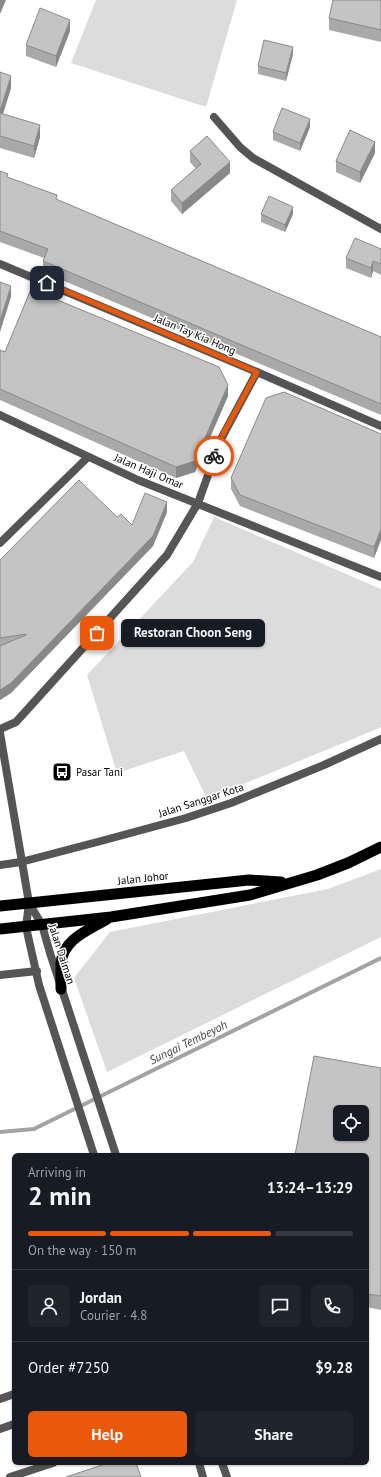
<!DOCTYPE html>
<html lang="en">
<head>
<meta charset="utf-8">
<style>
  body { margin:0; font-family:"PT Sans",sans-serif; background:#20242c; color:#f1f3f6; height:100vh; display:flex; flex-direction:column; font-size:15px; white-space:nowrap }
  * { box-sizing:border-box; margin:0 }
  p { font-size:13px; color:#9ea1a6 }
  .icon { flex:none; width:22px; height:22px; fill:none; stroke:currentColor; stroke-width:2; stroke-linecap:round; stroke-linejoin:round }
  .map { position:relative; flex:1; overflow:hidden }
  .panel { position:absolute; left:12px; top:1153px; width:357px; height:312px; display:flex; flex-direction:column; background:#171b24; border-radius:6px; box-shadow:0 1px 3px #0004 }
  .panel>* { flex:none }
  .buttons { position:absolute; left:333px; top:1105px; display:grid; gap:8px }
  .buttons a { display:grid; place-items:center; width:36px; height:36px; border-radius:6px; background:#171b24; box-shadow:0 1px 3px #0004; font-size:20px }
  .pin { position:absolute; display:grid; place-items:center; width:34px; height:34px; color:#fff; margin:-17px; border-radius:8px; box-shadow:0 2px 6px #0006 }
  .courier { position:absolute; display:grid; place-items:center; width:40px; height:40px; margin:-20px; border:3px solid #ea580c; border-radius:50%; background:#fff; color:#222; box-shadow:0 1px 5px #0007 }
  .bubble { position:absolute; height:28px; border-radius:6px; background:#171b24; box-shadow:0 1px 3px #0004; font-size:13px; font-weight:600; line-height:28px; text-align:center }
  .headline em { font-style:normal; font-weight:600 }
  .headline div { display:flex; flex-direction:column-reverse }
  .headline { display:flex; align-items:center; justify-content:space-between; height:68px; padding:0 16px }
  h1 { font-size:26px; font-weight:600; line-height:30px }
  .bar { display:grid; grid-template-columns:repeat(4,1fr); gap:6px 4px; align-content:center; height:48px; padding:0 16px }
  .bar i { height:5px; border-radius:3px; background:#363941 }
  .bar .selected { background:#ea580c }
  .bar p { grid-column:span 4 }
  .line { display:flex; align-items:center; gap:10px; padding:0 16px; border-top:1px solid #363941 }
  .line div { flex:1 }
  .round { display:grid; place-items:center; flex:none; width:42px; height:42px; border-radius:6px; background:#20242c }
  .primary-button { display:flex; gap:8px; margin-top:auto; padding:8px 16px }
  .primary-button a { flex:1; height:46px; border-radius:6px; background:#ea580c; color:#fff; font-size:16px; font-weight:600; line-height:46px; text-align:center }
  .primary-button a+a { background:#20242c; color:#f1f3f6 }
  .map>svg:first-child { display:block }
  .green { fill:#dcdcdc }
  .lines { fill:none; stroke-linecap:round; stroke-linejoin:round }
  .stream { stroke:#a3a3a3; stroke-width:4 }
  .minor { stroke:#555; stroke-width:8 }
  .tertiary { stroke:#555; stroke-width:8 }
  .trunk { stroke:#000; stroke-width:11 }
  .wall { fill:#a9a9a9 }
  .shaded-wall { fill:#898989 }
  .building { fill:#c4c4c4; stroke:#898989; fill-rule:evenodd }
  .done { stroke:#595959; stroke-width:4; stroke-dasharray:0 7.2 }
  .route { stroke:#ea580c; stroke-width:5 }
  .labels { text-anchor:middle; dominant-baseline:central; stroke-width:3; stroke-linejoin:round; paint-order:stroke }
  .street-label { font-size:11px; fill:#000; stroke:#fff }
  .poi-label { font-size:11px; fill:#000; stroke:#fff; text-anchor:start }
  .water-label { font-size:12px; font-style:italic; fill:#444; stroke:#fff }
</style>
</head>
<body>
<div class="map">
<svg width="381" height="1477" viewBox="0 0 381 1477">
  <rect width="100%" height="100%" fill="#fff"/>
  <g class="green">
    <polygon points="96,0 237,0 206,107 71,63"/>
    <polygon points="214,517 381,589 381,727 377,729 207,799 184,751 117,773 87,675 193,562"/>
    <polygon points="381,869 381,937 107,1072 74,978 110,932 328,889"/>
  </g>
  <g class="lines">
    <polyline class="stream" points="0,1132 34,1129 381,958"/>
    <g class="minor">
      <polyline points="214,117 240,147 253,158 381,229"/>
      <polyline points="0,264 257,372 381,426"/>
      <polyline points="0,415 138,480 381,577"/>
      <polyline points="0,543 88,457"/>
      <polyline points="0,729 16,722 167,555 198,503 221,439 257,372"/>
      <polyline points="0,733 29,903"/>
      <polyline points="0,865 21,862 101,841 186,818 231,803 324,765 381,739"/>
      <polyline points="0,975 37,971"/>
      <polyline points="10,1477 53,1463"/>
    </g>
    <g class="tertiary">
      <polyline points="29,903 42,925 50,953 116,1155"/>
      <polyline points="29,903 26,927 39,985 94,1155"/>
      <polyline points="0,1399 14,1394"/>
      <polyline points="0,1429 14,1424"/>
      <polyline points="199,1463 203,1477"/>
      <polyline points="222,1463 227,1477"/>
    </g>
    <g class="trunk">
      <polyline points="0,906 249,880 281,882"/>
      <polyline points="0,929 111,917 250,895 317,875 348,863 381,847"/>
      <path d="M61,989C61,980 61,972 61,963C63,939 89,930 107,919"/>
    </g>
  </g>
  <g class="wall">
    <polygon points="381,0 381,42 329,30 329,18"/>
    <polygon points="70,31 56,67 26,56 26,45"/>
    <polygon points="293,54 286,81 258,74 258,66"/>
    <polygon points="0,72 11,88 3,114 40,137 34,158 0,148"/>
    <polygon points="310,127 300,151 273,140 273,132"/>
    <polygon points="190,151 230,173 182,214 171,201 171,190 196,169 190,162"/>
    <polygon points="375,153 360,183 336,172 336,161"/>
    <polygon points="0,171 8,178 57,200 381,337 381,415 43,272 43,261 44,258 0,242"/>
    <polygon points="261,214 293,214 285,232 261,222"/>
    <polygon points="381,249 381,275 373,271 371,278 346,268 346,258"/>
    <polygon points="0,350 5,352 228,396 195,472 176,478 0,400"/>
    <polygon points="381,434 374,558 240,506 231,489 231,478"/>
    <polygon points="167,512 153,546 11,693 0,700 0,560 117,517 132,525"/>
    <polygon points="381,1068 381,1310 367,1307 367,1155"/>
  </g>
  <g class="shaded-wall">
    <polygon points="0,0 6,0 0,14"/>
    <polygon points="70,20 70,31 56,67 56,56"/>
    <polygon points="293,47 293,54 286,81 286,73"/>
    <polygon points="11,76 11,88 0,123 0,111"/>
    <polygon points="310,119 310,127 300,151 300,143"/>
    <polygon points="40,125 40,137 34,158 34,146"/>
    <polygon points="375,142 375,153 360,183 360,172"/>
    <polygon points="230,162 230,173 182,214 182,203"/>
    <polygon points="293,207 293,214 285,232 285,225"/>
    <polygon points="373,261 373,271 371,278 371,268"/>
    <polygon points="11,286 11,297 0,332 0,321"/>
    <polygon points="228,385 228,396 195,472 176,478 176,467"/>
    <polygon points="167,502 167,512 153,546 11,693 0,700 0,690"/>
    <polygon points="381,529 381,540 374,558 374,547"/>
  </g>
  <g class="building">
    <polygon points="333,0 381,0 381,30 329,18"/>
    <polygon points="40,8 70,20 56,56 26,45"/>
    <polygon points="264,40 293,47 286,73 258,66"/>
    <polygon points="0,72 11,76 0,111"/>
    <polygon points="282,108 310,119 300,143 273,132"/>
    <polygon points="0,113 40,125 34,146 0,136"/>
    <polygon points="350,130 375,142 360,172 336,161"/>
    <polygon points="207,136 230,162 182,203 171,190 201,164 190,151"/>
    <polygon points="0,171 8,174 7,177 57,195 56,199 381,337 381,404 43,261 48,249 0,231"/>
    <polygon points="269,196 293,207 285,225 261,214"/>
    <polygon points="355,238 381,249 381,264 373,261 371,268 346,258"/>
    <polygon points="0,282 11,286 0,321"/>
    <polygon points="31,289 219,367 228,385 195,461 176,467 0,389 0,350 5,352"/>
    <polygon points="284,392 381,434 381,529 374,547 240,495 231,478 266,398"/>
    <polygon points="79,480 117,517 121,514 132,525 145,493 167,502 153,536 11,683 0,690 0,646 26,635 26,634 0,638 0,560"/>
    <path d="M314,1056L381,1068V1296L367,1294V1155H295ZM340,1112H362V1134H340Z"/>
    <polygon points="108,1463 136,1463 141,1477 66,1477"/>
  </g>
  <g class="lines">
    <polyline class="done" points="97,633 167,555 198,503 214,456"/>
    <polyline class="route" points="47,283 257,372 221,438 214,456"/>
  </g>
  <defs>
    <symbol id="bus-square" viewBox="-11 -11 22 22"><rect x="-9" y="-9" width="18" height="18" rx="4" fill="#000" stroke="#fff"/><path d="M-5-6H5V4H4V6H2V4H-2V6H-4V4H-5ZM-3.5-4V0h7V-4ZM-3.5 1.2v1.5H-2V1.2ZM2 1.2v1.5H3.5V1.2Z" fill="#fff"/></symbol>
  </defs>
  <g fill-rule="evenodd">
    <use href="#bus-square" x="51" y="761" width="22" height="22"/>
  </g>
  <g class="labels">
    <g class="street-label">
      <text transform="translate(195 334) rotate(23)">Jalan Tay Kia Hong</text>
      <text transform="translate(149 471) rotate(23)">Jalan Haji Omar</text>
      <text transform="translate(201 800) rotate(-18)">Jalan Sanggar Kota</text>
      <text transform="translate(143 878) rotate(-6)">Jalan Johor</text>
      <text transform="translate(62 954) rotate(72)">Jalan Daiman</text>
    </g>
    <g class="poi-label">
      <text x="76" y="772">Pasar Tani</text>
    </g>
    <g class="water-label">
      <text transform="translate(188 1042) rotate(-26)">Sungai Tembeyoh</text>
    </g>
  </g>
</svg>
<div class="buttons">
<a><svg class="icon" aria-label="locate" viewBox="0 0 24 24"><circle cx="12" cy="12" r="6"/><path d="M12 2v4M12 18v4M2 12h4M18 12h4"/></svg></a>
</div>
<div class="pin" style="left:97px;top:633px;background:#ea580c"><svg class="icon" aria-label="bag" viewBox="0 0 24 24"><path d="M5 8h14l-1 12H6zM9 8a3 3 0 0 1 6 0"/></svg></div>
<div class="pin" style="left:47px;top:283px;background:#1f2937"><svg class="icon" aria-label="home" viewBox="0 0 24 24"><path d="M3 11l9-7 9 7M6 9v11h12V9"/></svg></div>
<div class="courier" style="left:214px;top:456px"><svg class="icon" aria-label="bike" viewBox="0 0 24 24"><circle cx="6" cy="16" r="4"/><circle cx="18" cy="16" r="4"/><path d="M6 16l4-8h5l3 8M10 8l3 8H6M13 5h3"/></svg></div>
<div class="bubble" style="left:121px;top:619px;width:144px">Restoran Choon Seng</div>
<section class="panel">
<div class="headline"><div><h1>2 min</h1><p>Arriving in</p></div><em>13:24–13:29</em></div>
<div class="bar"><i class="selected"></i><i class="selected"></i><i class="selected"></i><i></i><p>On the way · 150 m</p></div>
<div class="line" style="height:72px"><a class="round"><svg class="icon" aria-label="person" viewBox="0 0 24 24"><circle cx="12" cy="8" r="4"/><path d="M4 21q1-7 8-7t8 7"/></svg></a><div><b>Jordan</b><p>Courier · 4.8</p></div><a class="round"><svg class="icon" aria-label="chat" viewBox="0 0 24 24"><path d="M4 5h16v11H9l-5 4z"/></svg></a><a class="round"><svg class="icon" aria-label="phone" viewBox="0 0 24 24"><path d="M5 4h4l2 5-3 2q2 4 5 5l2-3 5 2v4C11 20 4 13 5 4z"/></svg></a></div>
<div class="line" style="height:52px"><div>Order #7250</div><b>$9.28</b></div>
<div class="primary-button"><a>Help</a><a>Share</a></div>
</section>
</div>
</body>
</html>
